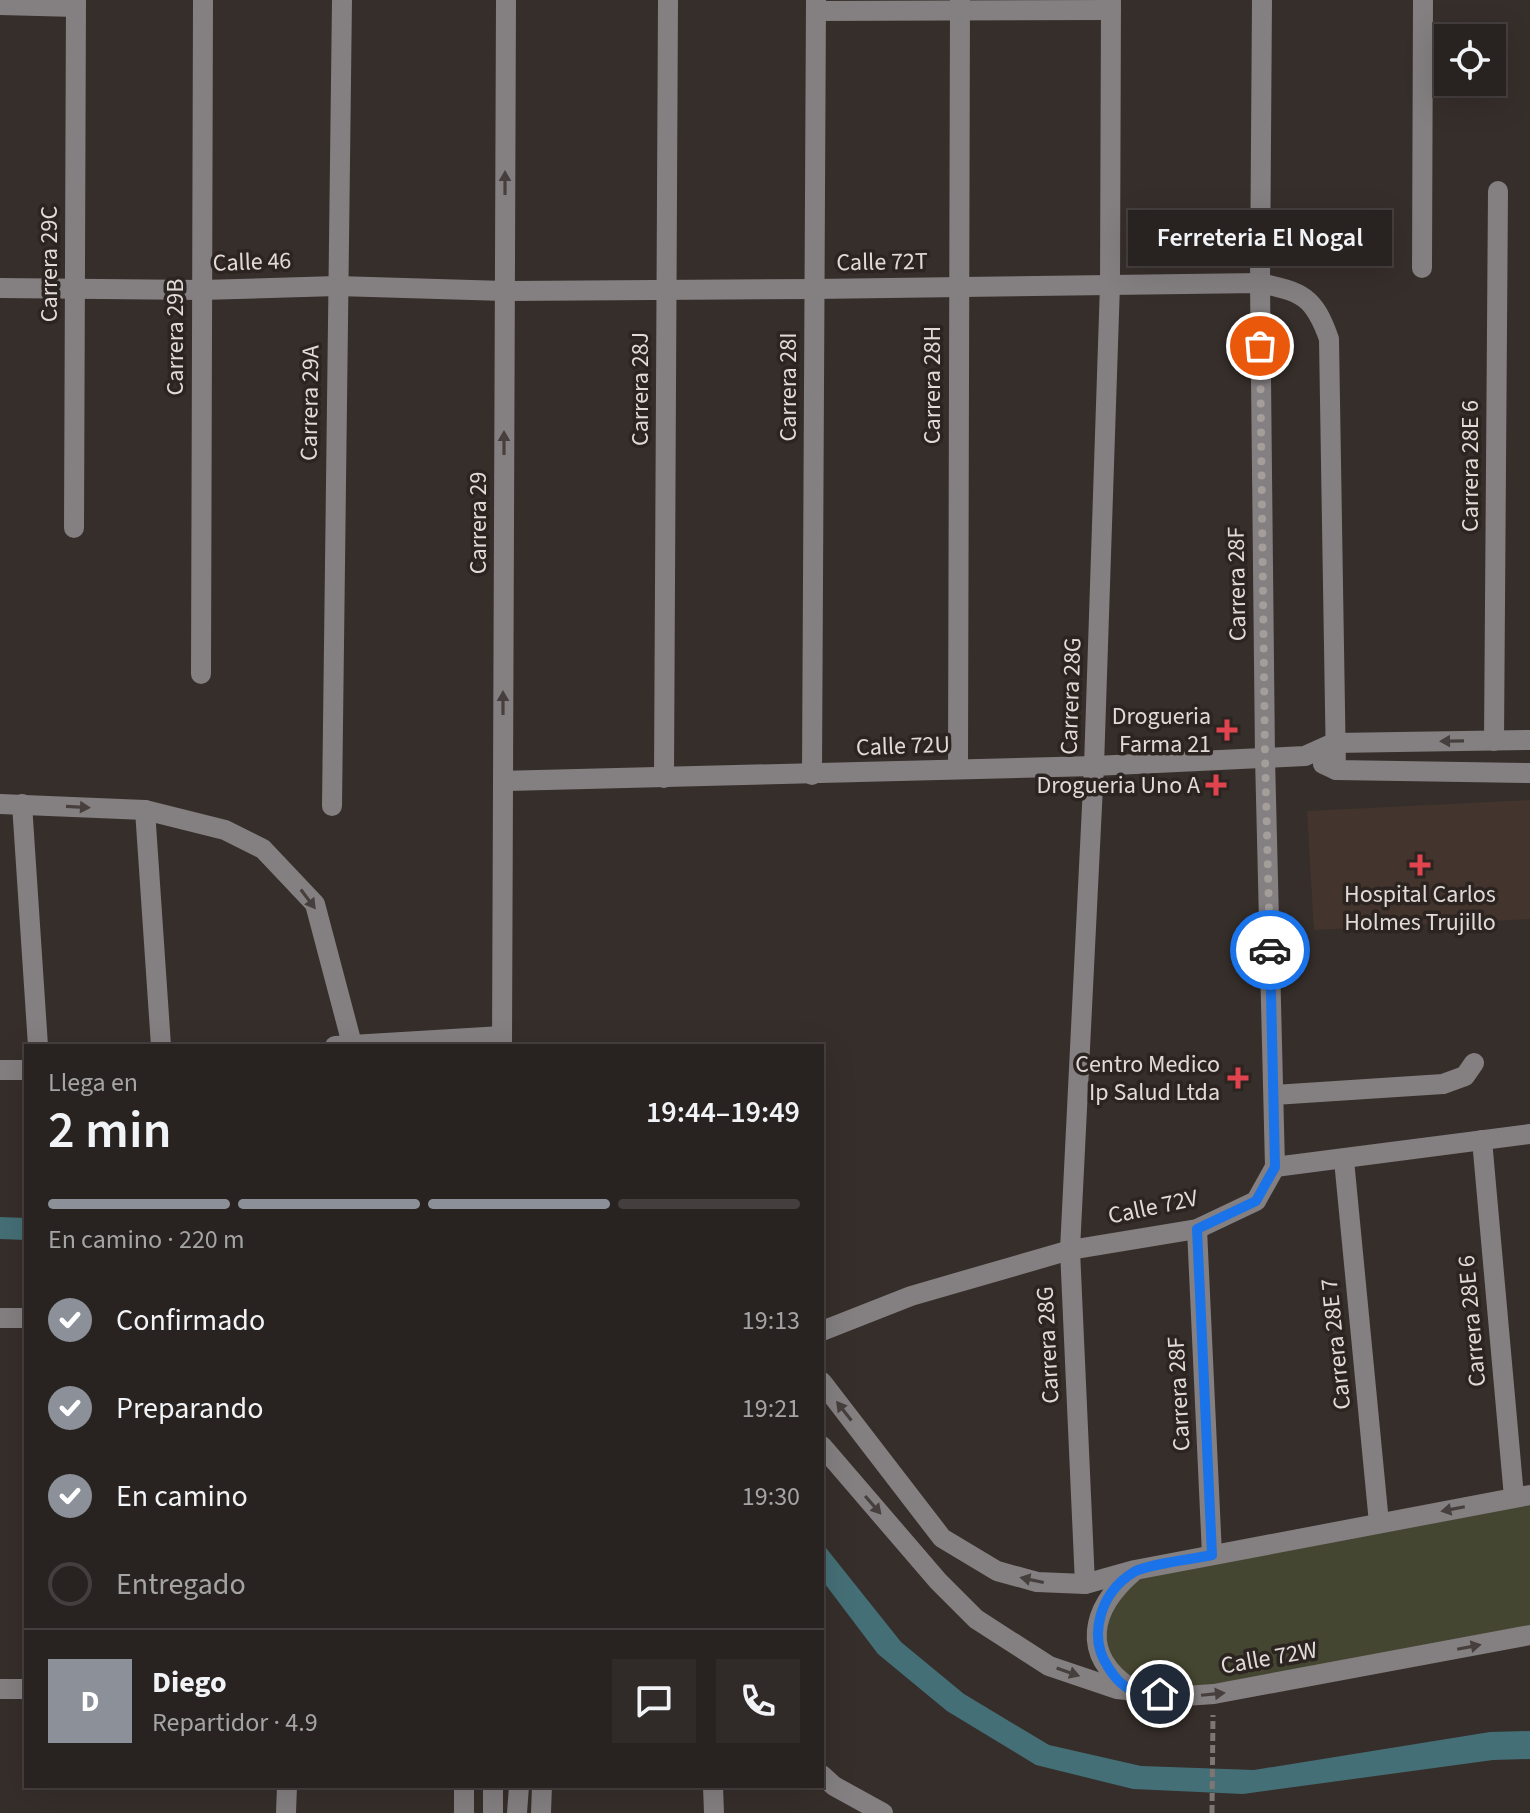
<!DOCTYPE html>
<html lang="es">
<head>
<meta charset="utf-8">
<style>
  body { margin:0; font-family:"Source Sans 3",sans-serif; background:#302a29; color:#f1f3f6; height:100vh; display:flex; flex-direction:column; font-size:30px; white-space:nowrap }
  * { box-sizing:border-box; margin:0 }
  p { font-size:26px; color:#a5a4a5 }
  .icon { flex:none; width:44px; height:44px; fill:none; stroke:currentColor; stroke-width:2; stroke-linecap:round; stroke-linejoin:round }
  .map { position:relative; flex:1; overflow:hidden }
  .details { position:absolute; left:24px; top:1044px; width:800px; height:744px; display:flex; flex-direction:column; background:#282220; border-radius:0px; box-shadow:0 8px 32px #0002,0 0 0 2px #443f3e }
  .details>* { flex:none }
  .fabs { position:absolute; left:1434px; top:24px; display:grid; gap:16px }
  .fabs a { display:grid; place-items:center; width:72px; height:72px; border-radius:0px; background:#282220; box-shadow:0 8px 32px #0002,0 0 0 2px #443f3e; font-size:40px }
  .pin { position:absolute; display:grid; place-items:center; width:68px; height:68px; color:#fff; margin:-34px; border:4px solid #fff; border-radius:50%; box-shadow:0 2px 8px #0007 }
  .courier { position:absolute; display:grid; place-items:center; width:80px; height:80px; margin:-40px; border:6px solid #1a73e8; border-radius:50%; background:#fff; color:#222; box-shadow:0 2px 10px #0007 }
  .bubble { position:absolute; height:56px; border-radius:0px; background:#282220; box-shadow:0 8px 32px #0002,0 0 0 2px #443f3e; font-size:26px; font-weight:600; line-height:56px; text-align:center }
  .headline em { font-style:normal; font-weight:600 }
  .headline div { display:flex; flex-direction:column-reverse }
  .headline { display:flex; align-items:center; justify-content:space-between; height:136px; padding:0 24px }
  h1 { font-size:52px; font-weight:600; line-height:60px }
  .bar { display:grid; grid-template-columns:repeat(4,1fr); gap:12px 8px; align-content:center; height:96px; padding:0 24px }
  .bar i { height:10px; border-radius:6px; background:#443f3e }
  .bar .active { background:#8c9099 }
  .bar p { grid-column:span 4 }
  .line { display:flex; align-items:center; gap:20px; padding:0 24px; border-top:2px solid #443f3e }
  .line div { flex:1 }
  .round { display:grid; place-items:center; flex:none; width:84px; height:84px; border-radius:0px; background:#302a29 }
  ol { padding:0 24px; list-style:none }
  li { display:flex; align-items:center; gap:24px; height:88px }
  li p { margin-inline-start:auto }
  li .icon { padding:8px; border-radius:50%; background:#8c9099; color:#fff; stroke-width:4 }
  li:last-child { color:#a5a4a5 }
  li i { width:44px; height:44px; border:4px solid #443f3e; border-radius:50% }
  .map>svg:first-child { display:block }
  .built { fill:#43352d }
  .green { fill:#444631 }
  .water { fill:#456f76 }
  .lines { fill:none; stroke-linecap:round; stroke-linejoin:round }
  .path { stroke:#7d7672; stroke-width:5; stroke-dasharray:8 4; stroke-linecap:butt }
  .minor { stroke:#847f80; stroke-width:20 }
  .oneway { fill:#463f3d }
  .done { stroke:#a49e9b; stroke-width:8; stroke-dasharray:0 14.4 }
  .route { stroke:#1a73e8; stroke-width:10 }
  .health-dot { fill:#e0444e; stroke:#2c2420; stroke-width:3 }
  .labels { text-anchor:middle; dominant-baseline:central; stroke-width:7; stroke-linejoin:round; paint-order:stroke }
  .street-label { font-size:24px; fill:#e0dbd8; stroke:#2c2420 }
  .poi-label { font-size:24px; fill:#e0dbd8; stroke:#2c2420; text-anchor:end }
</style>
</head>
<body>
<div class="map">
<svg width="1530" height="1813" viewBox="0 0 1530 1813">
  <rect width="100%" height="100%" fill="#362e2a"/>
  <polygon class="built" points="1530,800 1530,919 1314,930 1307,811"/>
  <polygon class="green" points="1530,1495 1530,1635 1256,1688 1136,1692 1101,1657 1102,1608 1135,1570"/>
  <g class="water">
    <polygon points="0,1217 26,1218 26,1240 0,1239"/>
    <polygon points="822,1543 901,1642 964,1694 1049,1745 1141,1766 1254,1770 1490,1732 1530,1731 1530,1759 1493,1760 1243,1794 1133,1789 1036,1765 947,1711 878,1654 822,1580"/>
  </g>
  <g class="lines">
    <polyline class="path" points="1212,1813 1213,1715"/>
    <g class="minor">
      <polyline points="1262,0 1260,283 1265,757 1275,1167"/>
      <polyline points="0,5 76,7"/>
      <polyline points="816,11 1111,10"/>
      <polyline points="1422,268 1423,0"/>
      <path d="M0,288L201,290L337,286L505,291L815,289L1260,283C1302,292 1314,296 1329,339L1336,770"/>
      <polyline points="74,528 76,0"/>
      <polyline points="201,674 203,0"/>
      <polyline points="1494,741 1498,191"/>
      <polyline points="1323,764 1336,770 1530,773"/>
      <polyline points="958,769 960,0"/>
      <polyline points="812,775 816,0"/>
      <polyline points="664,778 668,0"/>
      <polyline points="503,781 1094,766 1305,756 1334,743 1530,740"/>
      <polyline points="0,804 145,810 225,830 263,849 315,904 352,1044"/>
      <polyline points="22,804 38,1046"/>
      <polyline points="332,806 342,0"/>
      <polyline points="145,810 161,1046"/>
      <polyline points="335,1046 502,1036"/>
      <polyline points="502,1046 506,0"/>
      <polyline points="0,1070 26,1070"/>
      <polyline points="1274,1095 1443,1084 1465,1076 1474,1063"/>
      <polyline points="1482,1140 1514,1497"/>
      <polyline points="1344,1160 1379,1523"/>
      <polyline points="1275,1167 1530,1134"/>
      <polyline points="1197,1229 1212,1555"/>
      <polyline points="0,1318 26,1318"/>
      <polyline points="822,1331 911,1296 1070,1250 1197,1229 1256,1201 1275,1167"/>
      <polyline points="822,1382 942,1538 997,1571 1037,1582 1085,1584 1135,1570 1530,1495"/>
      <polyline points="822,1446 938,1581 976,1619 1049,1666 1117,1689 1185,1696 1214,1694 1530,1635"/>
      <polyline points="1085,1584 1070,1250 1094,766 1110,284 1111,0"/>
      <path d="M1130,1688C1080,1654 1091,1609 1132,1573"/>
      <polyline points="0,1689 26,1689"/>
      <polyline points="822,1775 834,1786 883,1813"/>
      <polyline points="713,1786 714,1813"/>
      <polyline points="286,1813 287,1786"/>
      <polyline points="464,1813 464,1786"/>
      <polyline points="493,1813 493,1786"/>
      <polyline points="517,1813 519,1786"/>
      <polyline points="541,1813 542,1786"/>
    </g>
  </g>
  <defs><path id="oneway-solid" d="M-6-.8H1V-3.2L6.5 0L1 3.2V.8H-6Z" transform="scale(2)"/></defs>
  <g class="oneway">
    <use href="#oneway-solid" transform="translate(505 183) rotate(-90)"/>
    <use href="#oneway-solid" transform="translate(504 443) rotate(-90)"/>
    <use href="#oneway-solid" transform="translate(503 703) rotate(-90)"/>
    <use href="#oneway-solid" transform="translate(1452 741) rotate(179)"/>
    <use href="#oneway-solid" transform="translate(78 807) rotate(3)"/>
    <use href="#oneway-solid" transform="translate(308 899) rotate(53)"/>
    <use href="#oneway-solid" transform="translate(844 1411) rotate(-128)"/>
    <use href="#oneway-solid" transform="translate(873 1505) rotate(49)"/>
    <use href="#oneway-solid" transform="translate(1453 1509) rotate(169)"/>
    <use href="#oneway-solid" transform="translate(1032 1580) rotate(-168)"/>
    <use href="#oneway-solid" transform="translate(1469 1647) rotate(-11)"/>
    <use href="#oneway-solid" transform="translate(1068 1672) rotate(19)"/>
    <use href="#oneway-solid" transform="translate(1213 1694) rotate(-6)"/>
  </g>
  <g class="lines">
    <polyline class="done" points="1260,346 1265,757 1270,950"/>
    <path class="route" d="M1160,1694C1153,1693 1142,1694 1136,1692C1124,1688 1114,1677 1108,1667C1087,1635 1101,1592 1134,1572C1147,1564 1194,1559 1212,1555L1197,1229L1256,1201L1275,1167L1270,950"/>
  </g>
  <g class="health-dot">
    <path d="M1223 718h8v8h8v8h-8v8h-8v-8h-8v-8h8z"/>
    <path d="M1212 773h8v8h8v8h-8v8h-8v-8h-8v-8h8z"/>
    <path d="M1416 853h8v8h8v8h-8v8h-8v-8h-8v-8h8z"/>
    <path d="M1234 1066h8v8h8v8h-8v8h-8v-8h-8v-8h8z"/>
  </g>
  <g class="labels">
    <g class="street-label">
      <text transform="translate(252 262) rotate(-2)">Calle 46</text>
      <text transform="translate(882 262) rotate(-1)">Calle 72T</text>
      <text transform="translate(49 264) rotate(-90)">Carrera 29C</text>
      <text transform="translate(175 337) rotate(-90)">Carrera 29B</text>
      <text transform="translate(932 385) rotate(-90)">Carrera 28H</text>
      <text transform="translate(788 387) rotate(-90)">Carrera 28I</text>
      <text transform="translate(640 389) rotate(-90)">Carrera 28J</text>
      <text transform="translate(310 403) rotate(-89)">Carrera 29A</text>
      <text transform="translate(1470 466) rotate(-90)">Carrera 28E 6</text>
      <text transform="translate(478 523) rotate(-90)">Carrera 29</text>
      <text transform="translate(1237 584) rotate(-91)">Carrera 28F</text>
      <text transform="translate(1071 696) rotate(-88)">Carrera 28G</text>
      <text transform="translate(903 746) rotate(-2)">Calle 72U</text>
      <text transform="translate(1153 1207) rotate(-12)">Calle 72V</text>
      <text transform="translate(1472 1321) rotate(-95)">Carrera 28E 6</text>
      <text transform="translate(1336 1344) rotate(-96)">Carrera 28E 7</text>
      <text transform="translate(1048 1345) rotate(-93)">Carrera 28G</text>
      <text transform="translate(1179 1394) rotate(-93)">Carrera 28F</text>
      <text transform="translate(1269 1658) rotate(-10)">Calle 72W</text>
    </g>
    <g class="poi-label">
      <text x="1211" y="716">Drogueria<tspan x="1211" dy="28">Farma 21</tspan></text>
      <text x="1200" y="785">Drogueria Uno A</text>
      <text x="1420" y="894" text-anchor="middle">Hospital Carlos<tspan x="1420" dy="28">Holmes Trujillo</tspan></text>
      <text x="1220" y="1064">Centro Medico<tspan x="1220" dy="28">Ip Salud Ltda</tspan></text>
    </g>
  </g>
</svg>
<div class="fabs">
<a><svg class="icon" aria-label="locate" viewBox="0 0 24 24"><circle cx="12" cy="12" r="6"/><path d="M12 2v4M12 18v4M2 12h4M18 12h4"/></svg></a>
</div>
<div class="pin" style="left:1260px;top:346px;background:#ea580c"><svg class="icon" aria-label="bag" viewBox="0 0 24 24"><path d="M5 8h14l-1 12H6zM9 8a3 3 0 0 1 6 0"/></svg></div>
<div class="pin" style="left:1160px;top:1694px;background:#1f2937"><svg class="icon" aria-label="home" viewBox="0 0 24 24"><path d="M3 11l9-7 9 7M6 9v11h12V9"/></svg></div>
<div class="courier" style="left:1270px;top:950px"><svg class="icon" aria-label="car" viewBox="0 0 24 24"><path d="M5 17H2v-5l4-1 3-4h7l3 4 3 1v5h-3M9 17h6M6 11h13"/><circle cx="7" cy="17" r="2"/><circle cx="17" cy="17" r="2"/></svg></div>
<div class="bubble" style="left:1128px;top:210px;width:264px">Ferreteria El Nogal</div>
<section class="details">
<div class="headline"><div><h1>2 min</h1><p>Llega en</p></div><em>19:44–19:49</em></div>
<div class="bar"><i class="active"></i><i class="active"></i><i class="active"></i><i></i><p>En camino · 220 m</p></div>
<ol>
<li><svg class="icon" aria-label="check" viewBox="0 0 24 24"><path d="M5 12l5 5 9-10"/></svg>Confirmado<p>19:13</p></li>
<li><svg class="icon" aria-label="check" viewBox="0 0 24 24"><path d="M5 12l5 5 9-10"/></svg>Preparando<p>19:21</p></li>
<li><svg class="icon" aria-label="check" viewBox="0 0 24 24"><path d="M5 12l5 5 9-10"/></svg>En camino<p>19:30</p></li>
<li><i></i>Entregado</li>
</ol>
<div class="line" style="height:144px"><b class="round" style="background:#8c9099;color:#fff">D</b><div><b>Diego</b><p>Repartidor · 4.9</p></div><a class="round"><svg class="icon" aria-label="chat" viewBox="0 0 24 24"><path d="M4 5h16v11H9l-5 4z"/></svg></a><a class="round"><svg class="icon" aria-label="phone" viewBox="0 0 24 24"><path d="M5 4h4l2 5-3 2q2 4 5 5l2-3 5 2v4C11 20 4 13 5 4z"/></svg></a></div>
</section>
</div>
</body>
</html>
